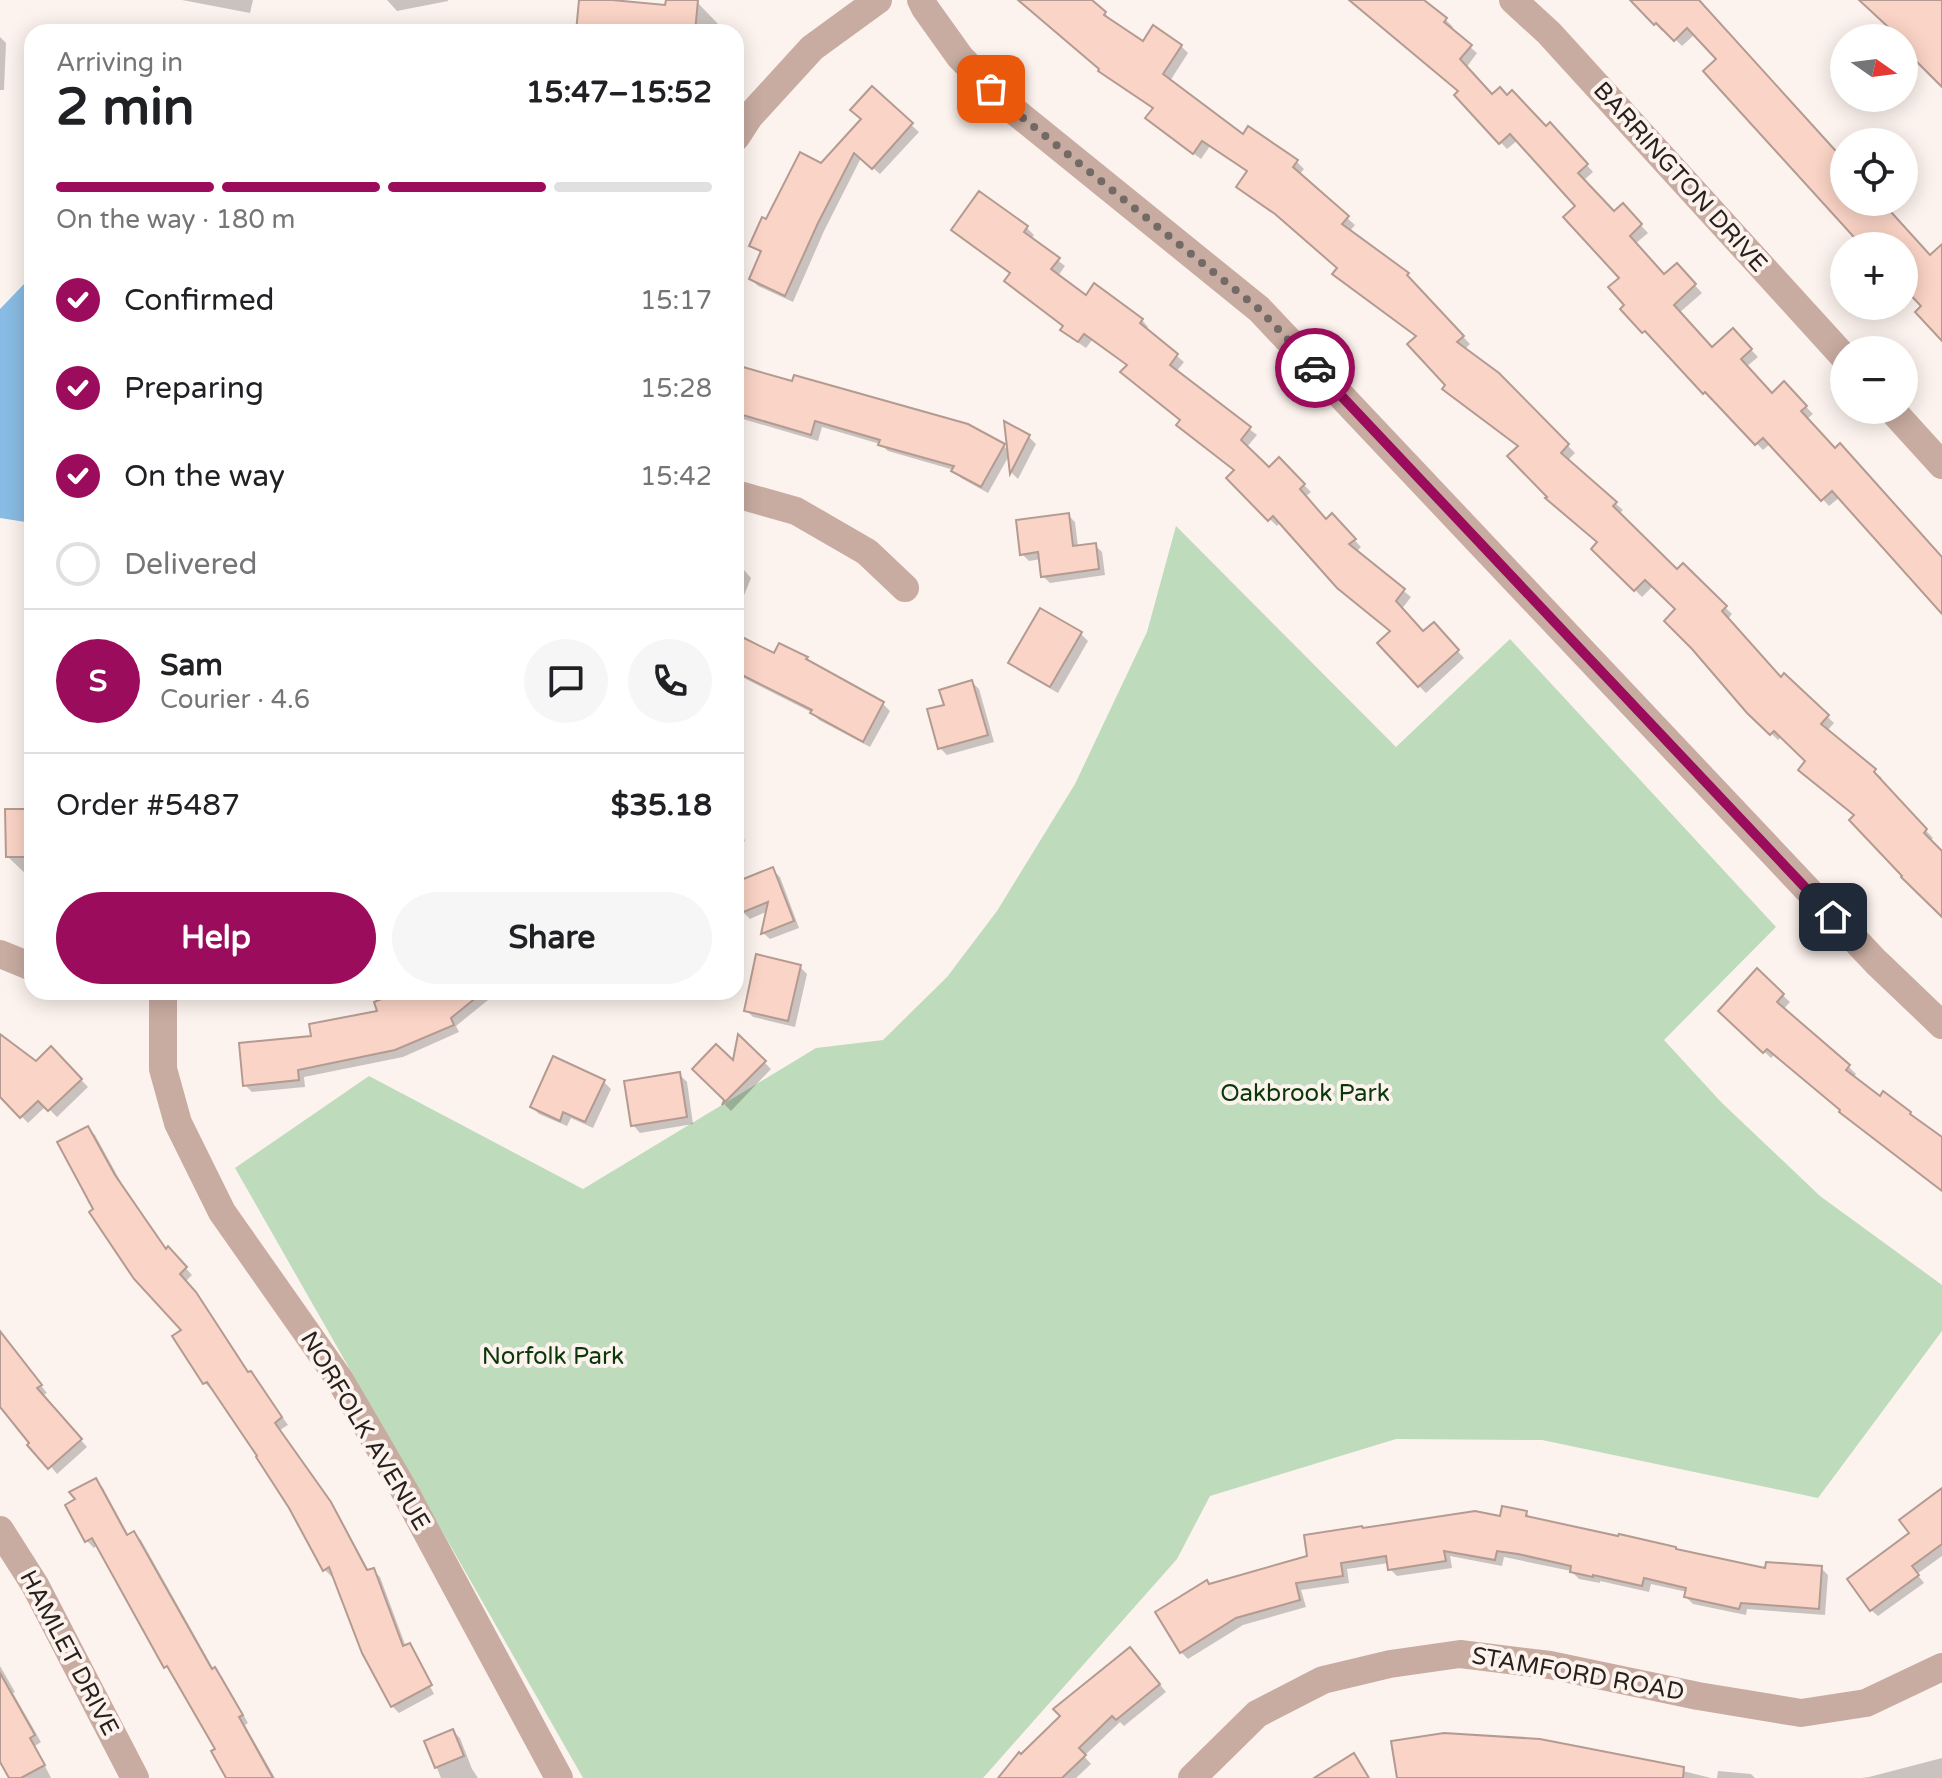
<!DOCTYPE html>
<html lang="en">
<head>
<meta charset="utf-8">
<style>
  body { margin:0; font-family:"Varela Round",sans-serif; background:#f6f6f6; color:#202124; height:100vh; display:flex; flex-direction:column; font-size:30px; white-space:nowrap }
  * { box-sizing:border-box; margin:0 }
  p { font-size:26px; color:#757577 }
  .icon { flex:none; width:44px; height:44px; fill:none; stroke:currentColor; stroke-width:2; stroke-linecap:round; stroke-linejoin:round }
  .map { position:relative; flex:1; overflow:hidden }
  .panel { position:absolute; left:24px; top:24px; width:720px; height:976px; display:flex; flex-direction:column; background:#fff; border-radius:24px; box-shadow:0 4px 20px #0003 }
  .panel>* { flex:none }
  .needle { width:52px; rotate:104deg }
  .controls { position:absolute; left:1830px; top:24px; display:grid; gap:16px }
  .controls a { display:grid; place-items:center; width:88px; height:88px; border-radius:50%; background:#fff; box-shadow:0 4px 20px #0003; font-size:40px }
  .pin { position:absolute; display:grid; place-items:center; width:68px; height:68px; color:#fff; margin:-34px; border-radius:16px; box-shadow:0 4px 12px #0006 }
  .courier { position:absolute; display:grid; place-items:center; width:80px; height:80px; margin:-40px; border:6px solid #9b0d5c; border-radius:50%; background:#fff; color:#222; box-shadow:0 2px 10px #0007 }
  .summary em { font-style:normal; font-weight:800 }
  .summary div { display:flex; flex-direction:column-reverse }
  .summary { display:flex; align-items:center; justify-content:space-between; height:136px; padding:0 32px }
  h1 { font-size:52px; font-weight:800; line-height:60px }
  .bar { display:grid; grid-template-columns:repeat(4,1fr); gap:12px 8px; align-content:center; height:96px; padding:0 32px }
  .bar i { height:10px; border-radius:6px; background:#e0e0e0 }
  .bar .selected { background:#9b0d5c }
  .bar p { grid-column:span 4 }
  .line { display:flex; align-items:center; gap:20px; padding:0 32px; border-top:2px solid #e0e0e0 }
  .line div { flex:1 }
  .round { display:grid; place-items:center; flex:none; width:84px; height:84px; border-radius:42px; background:#f6f6f6 }
  ol { padding:0 32px; list-style:none }
  li { display:flex; align-items:center; gap:24px; height:88px }
  li p { margin-inline-start:auto }
  li .icon { padding:8px; border-radius:50%; background:#9b0d5c; color:#fff; stroke-width:4 }
  li:last-child { color:#757577 }
  li i { width:44px; height:44px; border:4px solid #e0e0e0; border-radius:50% }
  .action { display:flex; gap:16px; margin-top:auto; padding:16px 32px }
  .action a { flex:1; height:92px; border-radius:48px; background:#9b0d5c; color:#fff; font-size:32px; font-weight:800; line-height:92px; text-align:center }
  .action a+a { background:#f6f6f6; color:#202124 }
  .map>svg:first-child { display:block }
  .green { fill:#bedbbb }
  .water { fill:#89bce4 }
  .shadow { fill:#0003 }
  .building { fill:#fad4c6; stroke:#b49b92; stroke-width:2 }
  .lines { fill:none; stroke-linecap:round; stroke-linejoin:round }
  .street { stroke:#c8aca1; stroke-width:28 }
  .done { stroke:#736a66; stroke-width:8; stroke-dasharray:0 14.4 }
  .route { stroke:#9b0d5c; stroke-width:10 }
  .labels { text-anchor:middle; dominant-baseline:central; stroke-width:8; stroke-linejoin:round; paint-order:stroke }
  .street-label { font-size:24px; fill:#29201c; stroke:#fdf3ee }
  .park-label { font-size:24px; fill:#0b380a; stroke:#fdf3ee }
</style>
</head>
<body>
<div class="map">
<svg width="1942" height="1778" viewBox="0 0 1942 1778">
  <rect width="100%" height="100%" fill="#fdf3ee"/>
  <polygon class="green" points="1176,526 1396,747 1510,639 1776,927 1664,1040 1721,1102 1820,1196 1942,1285 1942,1331 1818,1498 1542,1440 1396,1439 1210,1496 1177,1559 983,1778 583,1778 235,1168 369,1076 583,1189 816,1048 883,1040 947,977 997,911 1075,784 1147,632"/>
  <polygon class="water" points="32,204 32,523 0,518 0,309 26,282"/>
  <g class="shadow">
    <polygon points="182,0 253,0 250,13"/>
    <polygon points="387,0 448,0 448,1 397,11"/>
    <polygon points="581,0 616,0 619,3 667,7 668,0 697,2 719,25 719,32 578,32"/>
    <polygon points="1024,0 1089,0 1112,20 1144,44 1154,28 1181,46 1188,53 1170,81 1243,137 1248,129 1297,162 1304,169 1299,175 1355,225 1349,232 1414,282 1413,284 1470,344 1464,350 1498,375 1575,453 1567,461 1623,510 1619,514 1677,572 1683,566 1732,614 1728,619 1782,679 1785,676 1834,723 1827,731 1882,778 1879,781 1933,838 1929,841 1942,853 1942,915 1808,761 1782,736 1778,740 1757,720 1678,609 1654,585 1642,597 1594,549 1600,543 1519,447 1448,385 1418,337 1342,281 1335,274 1339,268 1285,220 1246,194 1239,187 1249,172 1210,146 1201,159 1155,125 1155,109 1107,78 1100,71 1101,70"/>
    <polygon points="1350,0 1416,0 1426,4 1446,20 1453,27 1450,30 1477,53 1466,68 1492,96 1546,128 1557,132 1593,172 1583,181 1614,214 1623,206 1648,233 1635,244 1665,277 1677,266 1702,293 1679,313 1713,349 1733,331 1758,357 1746,367 1772,395 1784,384 1813,414 1807,419 1942,559 1942,611 1840,497 1829,506 1771,443 1763,450 1713,398 1711,400 1653,337 1651,339 1623,309 1627,305 1622,278 1577,206 1518,140 1507,149 1456,95 1460,91"/>
    <polygon points="1640,0 1697,0 1844,162 1844,202 1880,202 1930,257 1942,265 1942,338 1924,306 1904,279 1904,246 1864,246 1719,59 1695,34 1682,46 1665,29 1662,31 1636,3"/>
    <polygon points="0,37 6,43 4,90 0,90"/>
    <polygon points="872,89 919,132 880,174 861,158 824,231 793,302 758,286 751,279 762,254 752,245 767,222 822,166 863,120"/>
    <polygon points="979,194 1027,228 1034,235 1031,239 1065,266 1058,276 1086,297 1142,320 1148,327 1146,330 1184,362 1176,372 1257,435 1246,448 1269,470 1279,460 1311,492 1305,497 1327,521 1332,516 1361,547 1356,552 1411,597 1401,610 1423,634 1440,632 1464,658 1426,693 1419,686 1392,632 1281,522 1277,526 1228,478 1236,471 1182,421 1128,366 1092,340 1086,348 1070,337 1063,330 1065,327 1012,274"/>
    <polygon points="736,367 1004,446 1009,452 1006,424 1029,437 1036,444 1018,479 1012,473 1010,454 988,493 961,478 954,470 888,451 880,444 822,427 818,441 736,417"/>
    <polygon points="1068,515 1075,522 1078,547 1095,545 1102,552 1105,575 1050,583 1043,576 1041,559 1029,561 1022,554"/>
    <polygon points="736,567 744,570 751,578 736,615"/>
    <polygon points="1081,634 1088,641 1058,693 1018,670 1011,663"/>
    <polygon points="775,655 806,658 814,666 883,704 890,711 870,747 819,720 811,712 742,677 736,671 736,667"/>
    <polygon points="972,682 979,689 994,742 947,755 940,748 929,711 946,706"/>
    <polygon points="32,811 32,879 31,879 8,857"/>
    <polygon points="736,832 745,840 736,857"/>
    <polygon points="773,870 780,877 799,928 770,939 763,933 768,911 750,919 743,912 736,895 736,884"/>
    <polygon points="800,967 807,974 795,1027 753,1017 746,1010"/>
    <polygon points="1757,971 1790,1002 1783,1010 1849,1067 1856,1074 1853,1078 1880,1099 1910,1113 1942,1140 1942,1190 1908,1165 1775,1054 1771,1058 1720,1011"/>
    <polygon points="403,992 498,992 456,1026 459,1032 403,1057 304,1077 305,1087 252,1092 245,1085 313,1038 380,1013"/>
    <polygon points="0,1037 36,1064 51,1049 88,1087 57,1117 46,1106 28,1123 2,1096 0,1084"/>
    <polygon points="740,1038 771,1069 731,1111 725,1105"/>
    <polygon points="679,1074 687,1082 693,1124 640,1133 633,1125"/>
    <polygon points="604,1082 611,1089 593,1128 571,1118 567,1126 539,1114 532,1107"/>
    <polygon points="88,1128 95,1135 122,1184 167,1250 168,1249 192,1275 185,1282 203,1302 250,1374 257,1380 288,1425 280,1430 337,1512 369,1571 373,1570 380,1577 406,1647 409,1645 415,1651 412,1651 434,1694 399,1713 392,1706 334,1575 332,1577 325,1570 291,1507 214,1389 212,1390 205,1383 184,1330 96,1209"/>
    <polygon points="0,1334 47,1393 42,1396 87,1447 57,1474 0,1403"/>
    <polygon points="96,1480 103,1488 129,1536 134,1533 141,1540 214,1670 222,1677 248,1723 245,1725 275,1778 229,1778 218,1750 172,1673 166,1666 98,1545 94,1548 87,1541"/>
    <polygon points="1942,1489 1942,1556 1917,1574 1924,1583 1878,1616 1871,1610 1912,1534"/>
    <polygon points="1526,1513 1533,1520 1767,1571 1821,1568 1828,1575 1825,1615 1747,1609 1746,1615 1693,1604 1686,1597 1687,1592 1651,1584 1649,1592 1600,1581 1600,1583 1579,1579 1571,1571 1504,1557 1502,1566 1450,1556 1452,1568 1397,1576 1390,1569 1389,1563 1347,1569 1349,1583 1301,1590 1306,1607 1243,1625 1188,1659 1181,1652 1210,1586 1309,1558 1364,1530 1501,1518"/>
    <polygon points="1137,1656 1166,1692 1124,1726 1120,1722 1084,1756 1091,1764 1076,1778 1001,1778 1021,1756"/>
    <polygon points="0,1666 15,1692 13,1693 41,1742 35,1746 51,1778 11,1778 0,1758"/>
    <polygon points="453,1731 460,1738 472,1769 478,1778 441,1778 426,1742"/>
    <polygon points="1942,1758 1942,1778 1861,1778 1869,1777"/>
    <polygon points="1647,1762 1711,1778 1399,1778"/>
    <polygon points="1718,1771 1751,1774 1755,1778 1717,1778"/>
  </g>
  <g class="building">
    <polygon points="579,0 612,0 665,5 666,0 698,0 695,32 576,32"/>
    <polygon points="1018,0 1092,0 1106,12 1104,15 1143,41 1153,25 1182,45 1163,74 1243,134 1248,126 1298,160 1293,167 1349,216 1342,224 1409,273 1407,275 1464,336 1457,342 1499,373 1569,444 1561,453 1617,502 1613,506 1677,569 1683,563 1727,606 1722,611 1781,677 1784,673 1829,715 1821,724 1876,769 1874,772 1927,829 1924,833 1942,851 1942,917 1901,877 1902,876 1849,820 1854,815 1798,770 1805,761 1774,731 1770,735 1747,713 1692,649 1664,621 1675,609 1645,580 1634,591 1591,549 1597,542 1545,498 1547,497 1507,456 1518,446 1442,389 1445,385 1407,344 1416,336 1332,274 1337,268 1275,214 1236,187 1247,171 1202,141 1193,154 1145,118 1153,108 1098,71 1099,69"/>
    <polygon points="1349,0 1424,0 1447,18 1444,22 1472,45 1460,59 1492,94 1500,87 1507,95 1512,90 1546,126 1550,122 1588,164 1578,173 1614,211 1623,203 1642,224 1630,236 1664,274 1677,263 1696,284 1674,305 1712,347 1733,328 1752,349 1741,359 1772,393 1784,381 1807,406 1801,411 1835,448 1840,443 1942,557 1942,614 1832,491 1821,501 1763,438 1755,445 1705,392 1703,394 1645,331 1642,333 1620,309 1624,305 1608,287 1619,278 1563,217 1575,206 1510,134 1499,144 1454,95 1458,91"/>
    <polygon points="1630,0 1699,0 1844,160 1844,202 1882,202 1930,255 1942,244 1942,341 1915,312 1921,306 1904,288 1904,246 1862,246 1703,71 1716,59 1687,28 1674,41 1656,23 1654,25"/>
    <polygon points="1859,0 1942,0 1942,87 1904,49 1904,38 1900,38"/>
    <polygon points="872,86 913,123 872,169 854,153 818,223 785,296 749,279 761,251 749,246 762,217 766,219 800,152 821,163 861,119 850,110"/>
    <polygon points="979,191 1028,226 1024,232 1060,258 1051,269 1086,295 1094,283 1143,319 1140,323 1178,354 1170,365 1251,427 1241,440 1269,467 1279,457 1305,484 1300,489 1326,519 1332,513 1356,539 1349,544 1405,589 1396,601 1423,631 1434,622 1459,650 1418,687 1377,643 1390,631 1337,588 1273,516 1268,521 1226,478 1234,470 1176,425 1180,420 1120,372 1127,365 1084,334 1078,342 1060,330 1063,326 1004,281 1010,273 951,230"/>
    <polygon points="736,365 792,381 794,375 968,424 1005,444 981,487 951,471 954,466 878,445 880,440 815,421 811,435 736,413"/>
    <polygon points="1004,421 1030,435 1010,474"/>
    <polygon points="1069,513 1073,546 1096,543 1099,569 1041,577 1038,552 1020,555 1016,520"/>
    <polygon points="1040,608 1082,632 1050,687 1008,663"/>
    <polygon points="736,634 774,653 779,643 808,657 806,659 884,702 863,742 810,713 812,710 736,672"/>
    <polygon points="972,680 988,735 938,749 927,709 944,705 939,690"/>
    <polygon points="5,809 32,809 32,857 6,857"/>
    <polygon points="773,867 794,921 761,934 768,902 741,913 736,900 736,882"/>
    <polygon points="756,954 801,965 788,1021 744,1011"/>
    <polygon points="1757,968 1784,994 1777,1002 1850,1065 1846,1070 1880,1096 1883,1091 1911,1112 1910,1114 1942,1137 1942,1191 1839,1112 1840,1110 1767,1049 1763,1053 1718,1011"/>
    <polygon points="398,992 483,992 451,1018 454,1025 395,1050 298,1070 299,1080 243,1086 239,1043 311,1036 309,1024 377,1011 374,1002"/>
    <polygon points="0,1034 36,1061 51,1046 82,1079 48,1111 38,1101 20,1118 0,1097"/>
    <polygon points="738,1034 766,1061 722,1105 724,1100 692,1069 716,1044 733,1060"/>
    <polygon points="553,1056 605,1080 585,1122 563,1112 560,1121 530,1107"/>
    <polygon points="680,1072 687,1117 631,1126 624,1081"/>
    <polygon points="88,1126 115,1175 166,1249 168,1246 187,1267 180,1274 196,1292 248,1372 251,1371 282,1417 275,1423 331,1502 367,1570 374,1568 403,1646 410,1643 432,1685 391,1707 362,1653 329,1567 323,1571 289,1508 256,1457 257,1456 207,1382 203,1384 172,1336 181,1330 134,1279 89,1212 93,1209 57,1142"/>
    <polygon points="0,1331 42,1385 37,1388 82,1439 48,1469 27,1445 29,1443 0,1407"/>
    <polygon points="96,1478 127,1535 134,1531 212,1669 215,1667 243,1715 239,1717 273,1778 226,1778 211,1751 215,1749 167,1666 164,1668 92,1538 85,1542 65,1505 75,1499 69,1492"/>
    <polygon points="1942,1488 1942,1544 1912,1566 1919,1575 1870,1611 1847,1579 1909,1533 1899,1520"/>
    <polygon points="1502,1506 1527,1511 1526,1516 1618,1536 1619,1534 1676,1547 1676,1549 1765,1568 1766,1562 1822,1566 1819,1609 1741,1603 1739,1609 1684,1597 1686,1588 1644,1578 1642,1586 1593,1575 1593,1577 1570,1572 1571,1566 1518,1554 1497,1551 1495,1560 1444,1551 1446,1561 1388,1570 1386,1556 1341,1563 1343,1576 1296,1583 1300,1600 1236,1618 1180,1653 1155,1612 1207,1580 1209,1584 1307,1556 1304,1535 1362,1526 1363,1528 1475,1511 1500,1516"/>
    <polygon points="1130,1647 1160,1684 1116,1720 1112,1716 1079,1748 1086,1755 1062,1778 998,1778 1019,1752 1021,1754 1060,1716 1053,1709"/>
    <polygon points="0,1673 35,1735 30,1738 45,1765 21,1778 9,1778 0,1762"/>
    <polygon points="453,1729 464,1756 435,1768 424,1741"/>
    <polygon points="1444,1733 1540,1739 1684,1767 1683,1778 1397,1778 1391,1741"/>
    <polygon points="1354,1753 1369,1778 1314,1778"/>
  </g>
  <g class="lines">
    <g class="street">
      <polyline points="921,0 925,8 960,57 1007,105 1259,309 1876,962 1942,1025"/>
      <polyline points="1513,0 1549,33 1844,357"/>
      <polyline points="736,137 749,117 812,48 878,0"/>
      <polyline points="1892,410 1942,465"/>
      <polyline points="736,494 796,511 867,552 905,588"/>
      <polyline points="0,954 32,967"/>
      <polyline points="163,992 163,1069 178,1123 222,1212 340,1380 404,1490 559,1778"/>
      <polyline points="0,1530 35,1585 135,1778"/>
      <polyline points="1192,1778 1257,1714 1323,1680 1390,1664 1460,1654 1550,1665 1698,1696 1801,1713 1866,1703 1942,1667"/>
    </g>
  </g>
  <g class="lines">
    <polyline class="done" points="991,89 1007,105 1259,309 1315,368"/>
    <polyline class="route" points="1315,368 1833,917"/>
  </g>
  <g class="labels">
    <g class="street-label">
      <text transform="translate(1680 177) rotate(48)">BARRINGTON DRIVE</text>
      <text transform="translate(365 1431) rotate(59)">NORFOLK AVENUE</text>
      <text transform="translate(69 1653) rotate(62)">HAMLET DRIVE</text>
      <text transform="translate(1578 1674) rotate(10)">STAMFORD ROAD</text>
    </g>
    <g class="park-label">
      <text x="1305" y="1093">Oakbrook Park</text>
      <text x="553" y="1356">Norfolk Park</text>
    </g>
  </g>
</svg>
<div class="controls">
<a><svg class="needle" viewBox="-14 -14 28 28"><path d="M0-13l5 13h-10z" fill="#e53935"/><path d="M0 13l5-13h-10z" fill="#757577"/></svg></a>
<a><svg class="icon" aria-label="locate" viewBox="0 0 24 24"><circle cx="12" cy="12" r="6"/><path d="M12 2v4M12 18v4M2 12h4M18 12h4"/></svg></a>
<a>+</a>
<a>−</a>
</div>
<div class="pin" style="left:991px;top:89px;background:#ea580c"><svg class="icon" aria-label="bag" viewBox="0 0 24 24"><path d="M5 8h14l-1 12H6zM9 8a3 3 0 0 1 6 0"/></svg></div>
<div class="pin" style="left:1833px;top:917px;background:#1f2937"><svg class="icon" aria-label="home" viewBox="0 0 24 24"><path d="M3 11l9-7 9 7M6 9v11h12V9"/></svg></div>
<div class="courier" style="left:1315px;top:368px"><svg class="icon" aria-label="car" viewBox="0 0 24 24"><path d="M5 17H2v-5l4-1 3-4h7l3 4 3 1v5h-3M9 17h6M6 11h13"/><circle cx="7" cy="17" r="2"/><circle cx="17" cy="17" r="2"/></svg></div>
<section class="panel">
<div class="summary"><div><h1>2 min</h1><p>Arriving in</p></div><em>15:47–15:52</em></div>
<div class="bar"><i class="selected"></i><i class="selected"></i><i class="selected"></i><i></i><p>On the way · 180 m</p></div>
<ol>
<li><svg class="icon" aria-label="check" viewBox="0 0 24 24"><path d="M5 12l5 5 9-10"/></svg>Confirmed<p>15:17</p></li>
<li><svg class="icon" aria-label="check" viewBox="0 0 24 24"><path d="M5 12l5 5 9-10"/></svg>Preparing<p>15:28</p></li>
<li><svg class="icon" aria-label="check" viewBox="0 0 24 24"><path d="M5 12l5 5 9-10"/></svg>On the way<p>15:42</p></li>
<li><i></i>Delivered</li>
</ol>
<div class="line" style="height:144px"><b class="round" style="background:#9b0d5c;color:#fff">S</b><div><b>Sam</b><p>Courier · 4.6</p></div><a class="round"><svg class="icon" aria-label="chat" viewBox="0 0 24 24"><path d="M4 5h16v11H9l-5 4z"/></svg></a><a class="round"><svg class="icon" aria-label="phone" viewBox="0 0 24 24"><path d="M5 4h4l2 5-3 2q2 4 5 5l2-3 5 2v4C11 20 4 13 5 4z"/></svg></a></div>
<div class="line" style="height:104px"><div>Order #5487</div><b>$35.18</b></div>
<div class="action"><a>Help</a><a>Share</a></div>
</section>
</div>
</body>
</html>
